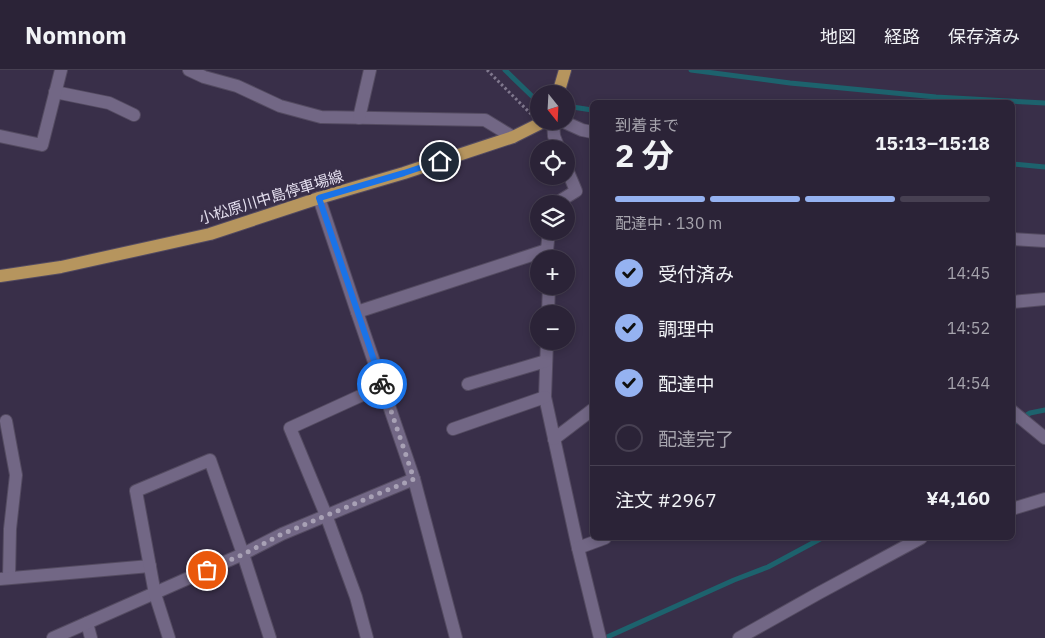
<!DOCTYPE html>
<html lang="ja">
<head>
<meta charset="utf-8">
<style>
  body { margin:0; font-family:"IBM Plex Sans","Noto Sans JP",sans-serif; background:#332b3f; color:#f1f3f6; height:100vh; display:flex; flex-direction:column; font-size:19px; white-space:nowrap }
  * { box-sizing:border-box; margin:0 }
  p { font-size:16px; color:#a6a4ad }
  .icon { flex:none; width:28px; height:28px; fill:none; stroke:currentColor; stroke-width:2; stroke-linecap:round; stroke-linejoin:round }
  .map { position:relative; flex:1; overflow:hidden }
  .side { position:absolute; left:590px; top:30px; width:425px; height:440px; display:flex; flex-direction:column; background:#2b2337; border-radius:8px; box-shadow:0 2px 8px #0003,0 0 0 1px #474052 }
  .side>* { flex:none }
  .needle { width:32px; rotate:162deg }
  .tools { position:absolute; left:530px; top:15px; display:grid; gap:10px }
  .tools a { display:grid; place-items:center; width:45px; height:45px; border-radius:50%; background:#2b2337; box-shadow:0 2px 8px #0003,0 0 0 1px #474052; font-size:25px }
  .pin { position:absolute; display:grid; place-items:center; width:42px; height:42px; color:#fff; margin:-21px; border:2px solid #fff; border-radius:50%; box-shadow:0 1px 5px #0007 }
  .courier { position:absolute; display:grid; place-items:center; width:50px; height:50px; margin:-25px; border:4px solid #1a73e8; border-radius:50%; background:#fff; color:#222; box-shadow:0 1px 6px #0007 }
  .headline em { font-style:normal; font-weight:700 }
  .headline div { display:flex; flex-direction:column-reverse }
  .headline { display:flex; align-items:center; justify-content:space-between; height:85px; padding:0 25px }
  h1 { font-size:32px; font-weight:700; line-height:38px }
  .bar { display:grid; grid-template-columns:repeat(4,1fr); gap:8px 5px; align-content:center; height:60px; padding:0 25px }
  .bar i { height:6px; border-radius:4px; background:#474052 }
  .bar .current { background:#95b2f1 }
  .bar p { grid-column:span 4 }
  .line { display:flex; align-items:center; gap:12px; padding:0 25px; border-top:1px solid #474052 }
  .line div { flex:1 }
  ol { padding:0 25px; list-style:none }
  li { display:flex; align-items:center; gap:15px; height:55px }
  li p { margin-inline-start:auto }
  li .icon { padding:5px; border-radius:50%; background:#95b2f1; color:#111; stroke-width:4 }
  li:last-child { color:#a6a4ad }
  li i { width:28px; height:28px; border:2px solid #474052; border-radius:50% }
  header { display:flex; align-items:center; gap:30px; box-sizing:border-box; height:70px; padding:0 25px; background:#2b2337; border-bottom:1px solid #474052 }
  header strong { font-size:24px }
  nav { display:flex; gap:28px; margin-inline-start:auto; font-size:18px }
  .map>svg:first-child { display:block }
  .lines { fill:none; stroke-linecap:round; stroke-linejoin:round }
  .stream { stroke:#1d626d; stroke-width:5 }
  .minor-casing { stroke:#544b61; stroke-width:14 }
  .major-casing { stroke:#544b61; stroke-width:14 }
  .path { stroke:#80788e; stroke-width:3; stroke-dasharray:2.5 2.5; stroke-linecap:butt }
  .minor { stroke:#726785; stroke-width:12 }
  .major { stroke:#b6955e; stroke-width:12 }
  .done { stroke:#a8a1b5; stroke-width:5; stroke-dasharray:0 9 }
  .route { stroke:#1a73e8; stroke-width:6 }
  .labels { text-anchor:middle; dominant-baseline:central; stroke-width:5; stroke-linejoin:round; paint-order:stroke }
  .street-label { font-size:15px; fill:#e4dfef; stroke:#392f49 }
</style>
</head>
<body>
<header>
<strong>Nomnom</strong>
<nav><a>地図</a><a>経路</a><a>保存済み</a></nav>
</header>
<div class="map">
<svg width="1045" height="568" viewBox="0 0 1045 568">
  <rect width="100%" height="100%" fill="#392f49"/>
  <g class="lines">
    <g class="stream">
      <polyline points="505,0 537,31"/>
      <polyline points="691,0 790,13 936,27 1045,33"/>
      <polyline points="566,36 592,40"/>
      <polyline points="1012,94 1045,97"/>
      <polyline points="1012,354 1030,343 1045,340"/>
      <polyline points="605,568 734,510 768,497 822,468"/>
    </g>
    <defs>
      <g id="minor">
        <polyline points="189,0 204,7 237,16 280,36 321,47 485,50 513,67"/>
        <polyline points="55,22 109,33 134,45"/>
        <polyline points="359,48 370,0"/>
        <polyline points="553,51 554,66 559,79"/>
        <polyline points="562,51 582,60 592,62"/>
        <polyline points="0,66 42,75 61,0"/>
        <polyline points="319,128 357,242 414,409 456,568"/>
        <polyline points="555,134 576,121 566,97"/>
        <polyline points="1012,169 1045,171"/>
        <polyline points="547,180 549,161"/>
        <polyline points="1012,232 1045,229"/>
        <polyline points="357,242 547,180 549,189"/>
        <polyline points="548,244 549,216"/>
        <polyline points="547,271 545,327 578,478"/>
        <polyline points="468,314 546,291"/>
        <polyline points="1012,341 1045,368"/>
        <polyline points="6,351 16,405 10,459 9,508"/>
        <polyline points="453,359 545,327"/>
        <polyline points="554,369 592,340"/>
        <polyline points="1012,439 1045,429"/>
        <polyline points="0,509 150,496"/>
        <polyline points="87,553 91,568"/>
        <polyline points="53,568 243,484 282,464 414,409"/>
        <polyline points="169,568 155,524 136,421 210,390 243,484 270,568"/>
        <polyline points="367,568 356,527 326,445 290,358 382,316"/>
        <polyline points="600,568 578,478 605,468"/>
        <polyline points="739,568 819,523 921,468"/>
      </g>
      <g id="major">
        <polyline points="558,24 565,0"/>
        <polyline points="0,206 61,197 210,164 319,128 404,103 513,67 545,51"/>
      </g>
    </defs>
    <use href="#minor" class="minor-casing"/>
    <use href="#major" class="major-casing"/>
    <polyline class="path" points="487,0 531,44"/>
    <use href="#minor" class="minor"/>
    <use href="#major" class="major"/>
  </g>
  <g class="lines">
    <polyline class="done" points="207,500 244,484 282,464 414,409 382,314"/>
    <polyline class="route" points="382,314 319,128 404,103 440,91"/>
  </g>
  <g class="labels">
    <g class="street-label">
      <text transform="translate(271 127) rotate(-17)">小松原川中島停車場線</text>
    </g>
  </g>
</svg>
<div class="tools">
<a><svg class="needle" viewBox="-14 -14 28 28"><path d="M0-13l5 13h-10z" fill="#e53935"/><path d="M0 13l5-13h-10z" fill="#a6a4ad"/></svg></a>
<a><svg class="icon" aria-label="locate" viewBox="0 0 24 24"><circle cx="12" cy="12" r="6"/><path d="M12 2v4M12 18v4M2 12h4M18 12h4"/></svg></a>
<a><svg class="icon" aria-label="layers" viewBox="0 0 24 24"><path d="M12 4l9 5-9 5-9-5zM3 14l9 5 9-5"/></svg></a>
<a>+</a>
<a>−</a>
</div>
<div class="pin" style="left:207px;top:500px;background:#ea580c"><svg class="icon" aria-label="bag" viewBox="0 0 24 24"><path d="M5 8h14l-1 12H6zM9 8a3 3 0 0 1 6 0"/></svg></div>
<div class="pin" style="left:440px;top:91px;background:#1f2937"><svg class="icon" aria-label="home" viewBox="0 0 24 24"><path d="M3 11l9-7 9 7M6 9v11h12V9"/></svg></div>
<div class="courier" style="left:382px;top:314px"><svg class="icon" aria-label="bike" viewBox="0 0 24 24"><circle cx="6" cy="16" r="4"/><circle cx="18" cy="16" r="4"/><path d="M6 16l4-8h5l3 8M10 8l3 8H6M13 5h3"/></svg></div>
<section class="side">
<div class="headline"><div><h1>2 分</h1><p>到着まで</p></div><em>15:13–15:18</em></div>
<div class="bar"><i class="current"></i><i class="current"></i><i class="current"></i><i></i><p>配達中 · 130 m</p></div>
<ol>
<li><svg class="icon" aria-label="check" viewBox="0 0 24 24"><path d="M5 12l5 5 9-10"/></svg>受付済み<p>14:45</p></li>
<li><svg class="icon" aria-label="check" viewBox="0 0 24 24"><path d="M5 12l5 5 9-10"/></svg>調理中<p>14:52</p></li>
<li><svg class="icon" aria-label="check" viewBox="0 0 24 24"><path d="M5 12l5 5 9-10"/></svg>配達中<p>14:54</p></li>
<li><i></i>配達完了</li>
</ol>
<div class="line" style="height:65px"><div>注文 #2967</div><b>¥4,160</b></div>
</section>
</div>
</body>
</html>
